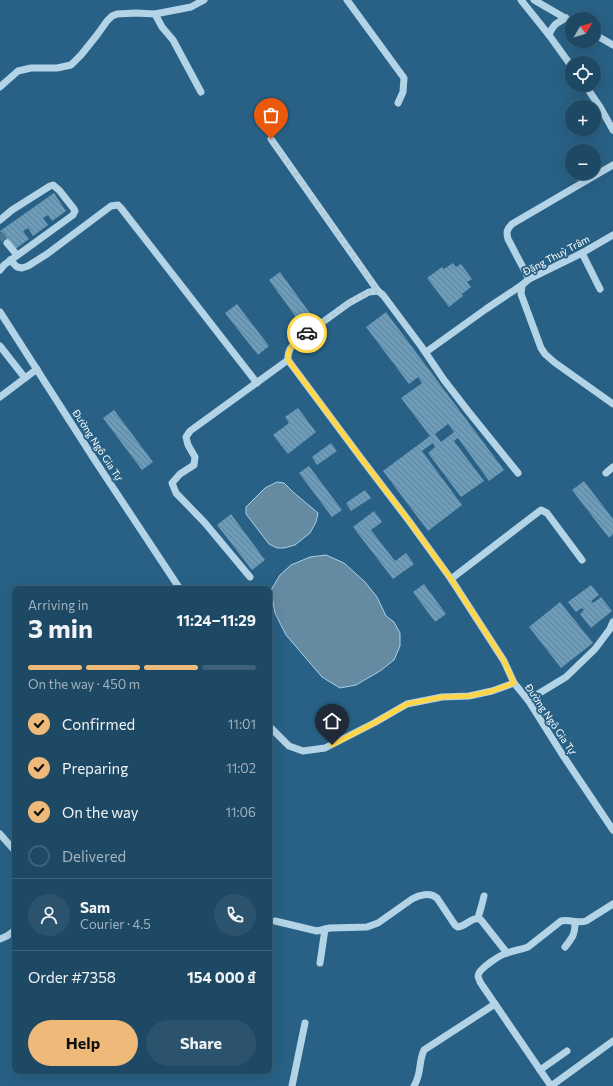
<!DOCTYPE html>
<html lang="en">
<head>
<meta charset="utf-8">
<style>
  body { margin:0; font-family:Commissioner,sans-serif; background:#2b536d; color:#f1f3f6; height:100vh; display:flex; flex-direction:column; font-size:15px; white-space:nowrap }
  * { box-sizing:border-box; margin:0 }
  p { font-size:13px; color:#a1b2bf }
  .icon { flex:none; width:22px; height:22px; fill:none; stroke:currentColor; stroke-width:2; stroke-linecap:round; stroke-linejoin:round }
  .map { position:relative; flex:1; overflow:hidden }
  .panel { position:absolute; left:12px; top:586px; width:260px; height:488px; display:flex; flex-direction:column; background:#1e4964; border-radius:8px; box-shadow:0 4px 16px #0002,0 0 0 1px #3c6178 }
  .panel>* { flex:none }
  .needle { width:26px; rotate:52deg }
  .buttons { position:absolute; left:565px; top:12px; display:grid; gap:8px }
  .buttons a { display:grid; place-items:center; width:36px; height:36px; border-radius:50%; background:#1e4964; box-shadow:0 4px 16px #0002,0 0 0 1px #3c6178; font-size:20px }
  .pin { position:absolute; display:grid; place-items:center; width:34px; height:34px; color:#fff; margin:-41px -17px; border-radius:50% 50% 50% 0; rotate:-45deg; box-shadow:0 0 4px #0007 }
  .pin .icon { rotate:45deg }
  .courier { position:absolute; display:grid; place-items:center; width:40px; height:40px; margin:-20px; border:3px solid #ffd54a; border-radius:50%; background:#fff; color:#222; box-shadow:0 1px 5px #0007 }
  .head em { font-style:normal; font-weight:700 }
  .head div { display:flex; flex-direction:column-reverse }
  .head { display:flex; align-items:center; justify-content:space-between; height:68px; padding:0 16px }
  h1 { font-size:26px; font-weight:700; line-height:30px }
  .bar { display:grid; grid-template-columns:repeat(4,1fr); gap:6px 4px; align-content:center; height:48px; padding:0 16px }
  .bar i { height:5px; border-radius:3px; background:#3c6178 }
  .bar .on { background:#efb979 }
  .bar p { grid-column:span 4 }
  .line { display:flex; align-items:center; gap:10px; padding:0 16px; border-top:1px solid #3c6178 }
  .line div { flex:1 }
  .round { display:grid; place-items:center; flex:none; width:42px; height:42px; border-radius:21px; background:#2b536d }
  ol { padding:0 16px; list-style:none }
  li { display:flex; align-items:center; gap:12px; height:44px }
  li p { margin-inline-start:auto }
  li .icon { padding:4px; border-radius:50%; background:#efb979; color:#111; stroke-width:4 }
  li:last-child { color:#a1b2bf }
  li i { width:22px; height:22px; border:2px solid #3c6178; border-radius:50% }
  .cta { display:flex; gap:8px; margin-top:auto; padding:8px 16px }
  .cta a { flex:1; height:46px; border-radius:24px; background:#efb979; color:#111; font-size:16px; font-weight:700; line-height:46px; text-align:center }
  .cta a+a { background:#2b536d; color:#f1f3f6 }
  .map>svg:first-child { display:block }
  .water { fill:#658ba3; stroke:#a8d0e8 }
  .building { fill:url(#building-back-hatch); fill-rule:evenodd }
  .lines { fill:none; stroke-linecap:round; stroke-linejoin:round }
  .minor-tunnel { stroke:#487997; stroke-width:7; stroke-dasharray:7 3.5; stroke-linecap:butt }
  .minor { stroke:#b3d4e7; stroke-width:7 }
  .done { stroke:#b4c8d4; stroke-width:4; stroke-dasharray:0 7.2 }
  .route { stroke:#ffd54a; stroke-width:5 }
  .labels { text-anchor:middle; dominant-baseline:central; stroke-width:4; stroke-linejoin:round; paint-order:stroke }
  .street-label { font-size:10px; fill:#fff; stroke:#286185 }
</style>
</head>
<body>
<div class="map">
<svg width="613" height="1086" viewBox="0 0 613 1086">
  <defs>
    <pattern id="building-back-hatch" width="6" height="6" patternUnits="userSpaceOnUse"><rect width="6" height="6" fill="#6c9cb9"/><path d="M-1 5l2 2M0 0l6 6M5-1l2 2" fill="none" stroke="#618093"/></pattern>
  </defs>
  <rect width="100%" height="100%" fill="#286185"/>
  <g class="water">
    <polygon points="277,482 284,483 293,492 318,513 316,522 310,533 295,545 284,548 277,548 269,544 246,514 246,507 265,488"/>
    <polygon points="326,555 344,563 365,582 377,597 386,616 394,622 400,633 400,646 394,660 380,671 356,685 340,688 322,677 286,635 275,613 271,590 280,575 291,565 310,557"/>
  </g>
  <g class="building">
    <polygon points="54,193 66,211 52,221 48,215 43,218 48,225 33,236 28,228 23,231 29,239 14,250 0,231"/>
    <polygon points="453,263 456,267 461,264 472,279 467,282 471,287 462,294 463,296 449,307 427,278 442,267 444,269"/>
    <polygon points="280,272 312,316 301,324 269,280"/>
    <polygon points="237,304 269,346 258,355 225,313"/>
    <path d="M386,312L504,470L489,481L458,438L454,441L484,481L461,497L428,453L435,447L433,443L422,451L462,505L428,531L383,471L430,436L401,398L422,383L418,377L409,384L366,327ZM448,424L454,432L441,442L435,434Z"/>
    <polygon points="298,408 316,432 288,454 273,435 289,423 285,417"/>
    <polygon points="114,410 153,462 142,470 103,418"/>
    <polygon points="331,443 337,451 317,465 312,457"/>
    <polygon points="309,466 342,510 332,517 299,473"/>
    <polygon points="584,481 613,519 613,534 609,538 572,490"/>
    <polygon points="365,490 371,498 351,511 346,503"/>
    <polygon points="374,511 382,522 371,530 395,561 406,553 414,564 393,579 353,527"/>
    <polygon points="231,514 265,560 252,570 217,525"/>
    <polygon points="424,584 446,614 435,622 413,592"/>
    <polygon points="591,585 599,595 591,601 593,603 601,597 612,611 591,628 580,614 584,610 582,608 576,612 568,602"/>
    <polygon points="560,602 593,643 561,668 529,627"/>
  </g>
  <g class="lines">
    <polyline class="minor-tunnel" points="0,234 7,243"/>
    <g class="minor">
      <polyline points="347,0 404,78 403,92 398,103"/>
      <polyline points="521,0 549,35 572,67"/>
      <polyline points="534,0 572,22"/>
      <polyline points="155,14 162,27 173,40 201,92"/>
      <polyline points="594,34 613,45"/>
      <path d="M549,35C553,25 556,23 566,18"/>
      <polyline points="585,85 600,107 613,130"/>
      <polyline points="0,87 18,71 31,68 57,68 71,65 81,55 97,35 107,21 112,16 117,14 136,13 155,14 191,7 204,0"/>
      <polyline points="271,139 378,291"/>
      <polyline points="0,220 12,210 50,186 53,185 59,190 74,209 75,211 73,215 4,265 0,270"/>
      <polyline points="613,235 582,253 529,279 522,285 521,294 541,348 545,354 554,362 613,404"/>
      <polyline points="7,243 17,255"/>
      <polyline points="582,253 600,289"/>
      <polyline points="10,260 17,267 22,268 28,266 47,254 111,206 118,205 121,208 257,383"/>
      <path d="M529,279L508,239C506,232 507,229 512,224L613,165"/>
      <polyline points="0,312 96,462 180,589"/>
      <polyline points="0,346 25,378"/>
      <polyline points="426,352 486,309 522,285"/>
      <polyline points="0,397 37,369"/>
      <polyline points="606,473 613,467"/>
      <polyline points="250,577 205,523 176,493 172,483 180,474 194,465 195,457 188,445 186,437 190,431 288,360"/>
      <polyline points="451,579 537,513 541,510 547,513 582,560"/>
      <path d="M514,683L504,661L451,579L409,521L361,458L288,360C287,350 292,346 298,340L349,303L369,292L378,291L383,295L421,346L444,380L468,411L518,473"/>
      <polyline points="528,700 566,677 595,649 610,629 613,622"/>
      <polyline points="269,726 289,746 303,751 325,748 374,723 407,704 442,697 469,696 492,691 514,683 528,700 562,754 613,830"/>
      <polyline points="0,834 15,851"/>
      <polyline points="478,918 482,904 484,896"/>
      <path d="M275,921L317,931L330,928L367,927L378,923L412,899C419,895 430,892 437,898L455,925L458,927C467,926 473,915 481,920L507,953"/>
      <polyline points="0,939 7,936 15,930"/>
      <path d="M565,947C573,937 575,934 575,922"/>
      <polyline points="320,963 325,929"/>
      <polyline points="540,1070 567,1051"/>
      <polyline points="292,1086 305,1023"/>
      <path d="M414,1086C422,1073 418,1063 424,1050L495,1004"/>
      <path d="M551,1086L480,982C480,980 478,978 478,976C478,969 500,955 507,953C514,950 521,950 528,947L561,921C570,919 577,924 586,921L613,904"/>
      <polyline points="551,1086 613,1041"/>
    </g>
  </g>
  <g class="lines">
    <polyline class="done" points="271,139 378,291 369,292 349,303 307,333"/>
    <path class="route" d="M307,333C298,340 287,346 288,360L361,458L409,521L451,579L504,661L514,683L492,691L469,696L442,697L407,704L374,723L332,745"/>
  </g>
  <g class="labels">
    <g class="street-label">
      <text transform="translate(556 255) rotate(-28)">Đặng Thuỳ Trâm</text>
      <text transform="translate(98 445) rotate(57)">Đường Ngô Gia Tự</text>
      <text transform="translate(551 719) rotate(56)">Đường Ngô Gia Tự</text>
    </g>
  </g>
</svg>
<div class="buttons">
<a><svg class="needle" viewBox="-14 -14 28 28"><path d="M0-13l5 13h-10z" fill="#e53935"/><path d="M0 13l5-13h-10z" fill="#a1b2bf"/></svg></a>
<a><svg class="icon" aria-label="locate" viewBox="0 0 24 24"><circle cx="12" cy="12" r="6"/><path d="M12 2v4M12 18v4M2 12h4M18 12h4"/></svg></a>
<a>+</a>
<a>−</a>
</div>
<div class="pin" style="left:271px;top:139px;background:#ea580c"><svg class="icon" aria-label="bag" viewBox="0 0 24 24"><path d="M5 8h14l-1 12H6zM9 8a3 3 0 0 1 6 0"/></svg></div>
<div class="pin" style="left:332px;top:745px;background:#1f2937"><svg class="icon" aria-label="home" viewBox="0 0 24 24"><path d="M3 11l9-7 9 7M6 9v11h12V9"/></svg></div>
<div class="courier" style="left:307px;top:333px"><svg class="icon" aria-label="car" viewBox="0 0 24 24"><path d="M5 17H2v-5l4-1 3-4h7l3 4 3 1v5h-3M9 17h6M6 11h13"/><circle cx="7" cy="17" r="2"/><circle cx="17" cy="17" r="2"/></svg></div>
<section class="panel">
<div class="head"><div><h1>3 min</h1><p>Arriving in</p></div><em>11:24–11:29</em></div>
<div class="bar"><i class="on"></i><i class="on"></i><i class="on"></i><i></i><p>On the way · 450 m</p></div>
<ol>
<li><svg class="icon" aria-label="check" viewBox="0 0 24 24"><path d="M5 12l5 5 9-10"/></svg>Confirmed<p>11:01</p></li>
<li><svg class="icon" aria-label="check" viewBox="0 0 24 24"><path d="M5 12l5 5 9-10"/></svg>Preparing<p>11:02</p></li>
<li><svg class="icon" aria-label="check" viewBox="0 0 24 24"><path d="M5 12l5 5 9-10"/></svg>On the way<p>11:06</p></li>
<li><i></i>Delivered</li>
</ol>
<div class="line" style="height:72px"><a class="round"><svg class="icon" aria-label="person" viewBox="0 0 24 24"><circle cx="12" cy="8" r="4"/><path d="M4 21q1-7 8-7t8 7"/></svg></a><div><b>Sam</b><p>Courier · 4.5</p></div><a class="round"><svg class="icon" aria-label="phone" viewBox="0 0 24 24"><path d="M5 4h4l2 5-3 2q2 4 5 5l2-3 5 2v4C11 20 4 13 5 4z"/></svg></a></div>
<div class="line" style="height:52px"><div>Order #7358</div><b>154 000 ₫</b></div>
<div class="cta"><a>Help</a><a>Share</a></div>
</section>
</div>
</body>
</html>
